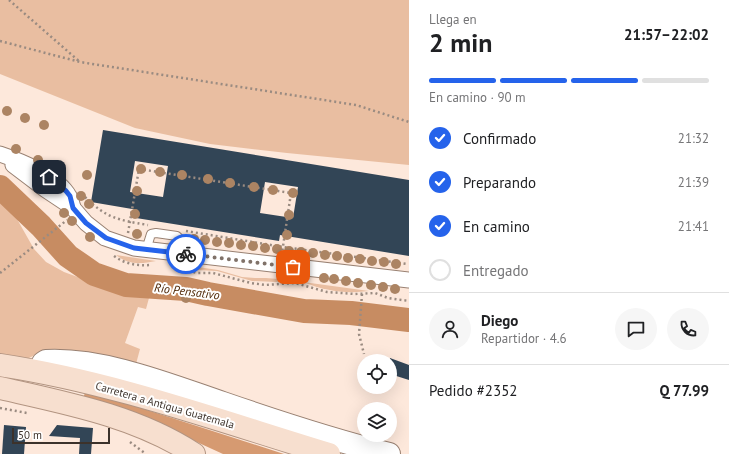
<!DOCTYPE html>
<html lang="es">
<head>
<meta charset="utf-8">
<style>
  body { margin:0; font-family:"PT Sans",sans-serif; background:#f6f6f6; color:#202124; height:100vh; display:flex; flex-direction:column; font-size:15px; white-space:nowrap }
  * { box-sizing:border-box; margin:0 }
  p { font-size:13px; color:#757577 }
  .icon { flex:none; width:22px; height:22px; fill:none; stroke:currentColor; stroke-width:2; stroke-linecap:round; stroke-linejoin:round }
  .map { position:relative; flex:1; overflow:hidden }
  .drawer { display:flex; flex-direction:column; background:#fff; width:320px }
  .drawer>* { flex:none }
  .fabs { position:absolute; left:357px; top:354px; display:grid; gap:8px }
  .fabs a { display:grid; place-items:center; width:40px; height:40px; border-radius:50%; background:#fff; box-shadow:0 4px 16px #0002; font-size:20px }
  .scale { position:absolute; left:12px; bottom:10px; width:98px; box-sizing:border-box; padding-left:4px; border:2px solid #3c322b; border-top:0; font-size:11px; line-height:14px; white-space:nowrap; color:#3c322b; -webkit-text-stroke:3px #fff; paint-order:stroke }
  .pin { position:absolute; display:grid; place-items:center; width:34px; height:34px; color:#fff; margin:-17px; border-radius:8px; box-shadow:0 2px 6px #0006 }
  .courier { position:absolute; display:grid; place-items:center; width:40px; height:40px; margin:-20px; border:3px solid #2563eb; border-radius:50%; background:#fff; color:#222; box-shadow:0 1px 5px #0007 }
  .overview em { font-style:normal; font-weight:700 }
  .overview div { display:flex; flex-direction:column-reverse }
  .overview { display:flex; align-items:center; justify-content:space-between; height:68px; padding:0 20px }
  h1 { font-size:26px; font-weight:700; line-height:30px }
  .bar { display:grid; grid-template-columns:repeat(4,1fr); gap:6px 4px; align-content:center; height:48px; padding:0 20px }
  .bar i { height:5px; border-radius:3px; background:#e0e0e0 }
  .bar .active { background:#2563eb }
  .bar p { grid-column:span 4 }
  .line { display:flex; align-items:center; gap:10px; padding:0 20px; border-top:1px solid #e0e0e0 }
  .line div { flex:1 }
  .round { display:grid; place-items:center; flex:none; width:42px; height:42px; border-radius:21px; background:#f6f6f6 }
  ol { padding:0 20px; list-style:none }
  li { display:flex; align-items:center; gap:12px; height:44px }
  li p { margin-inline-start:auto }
  li .icon { padding:4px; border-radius:50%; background:#2563eb; color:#fff; stroke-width:4 }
  li:last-child { color:#757577 }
  li i { width:22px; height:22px; border:2px solid #e0e0e0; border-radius:50% }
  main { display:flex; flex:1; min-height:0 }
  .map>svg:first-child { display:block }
  .green { fill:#e9bea1 }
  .forest { fill:#d69a71 }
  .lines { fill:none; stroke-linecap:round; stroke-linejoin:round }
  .river { stroke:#c78c62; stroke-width:24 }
  .building { fill:#324556; fill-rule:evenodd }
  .lane-casing { stroke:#998172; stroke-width:10 }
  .street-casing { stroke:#998172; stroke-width:17 }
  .secondary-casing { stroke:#998172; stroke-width:24 }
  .primary-casing { stroke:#b29481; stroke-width:24 }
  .path { stroke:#9a8b81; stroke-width:2.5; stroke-dasharray:2 3; stroke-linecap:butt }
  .lane { stroke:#fff; stroke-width:8 }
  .street { stroke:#fff; stroke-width:15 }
  .secondary { stroke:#fff; stroke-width:22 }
  .primary { stroke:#f7dfcf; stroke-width:22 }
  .tree { fill:#ac8463 }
  .done { stroke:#807269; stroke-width:4; stroke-dasharray:0 7.2 }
  .route { stroke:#2563eb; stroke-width:5 }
  .labels { text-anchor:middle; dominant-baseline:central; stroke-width:4; stroke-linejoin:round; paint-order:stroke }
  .street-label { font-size:11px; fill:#3c322b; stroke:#fff }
  .water-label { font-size:12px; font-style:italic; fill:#502908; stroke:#fff }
</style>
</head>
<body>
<main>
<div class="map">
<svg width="409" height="454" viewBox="0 0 409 454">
  <rect width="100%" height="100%" fill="#fde8db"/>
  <g class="green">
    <polygon points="0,0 409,0 409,165 287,153 210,144 135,128 0,74"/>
    <polygon points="0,198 13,212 34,249 46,262 64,272 121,293 149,298 146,309 138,307 125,343 140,349 136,364 77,351 45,350 27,359 0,355"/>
    <path d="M116,255L156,261C141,264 128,265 116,255Z"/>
    <polygon points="178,264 218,270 242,277 255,278 266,278 290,280 276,282 252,281 217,271 196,270 177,266"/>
    <path d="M303,282L369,291C346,294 325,291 303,282Z"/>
  </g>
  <polygon class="forest" points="88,391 284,454 223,454 164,427 83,398 85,393"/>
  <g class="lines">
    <polyline class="river" points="0,187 41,226 68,256 94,274 126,285 186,289 208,294 304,311 351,313 409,320"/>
  </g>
  <g class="building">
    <path d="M103,130L409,180V256L280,235L279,241L136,218L138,210L91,202ZM135,161L168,166L163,197L130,192ZM265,182L298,187L293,218L260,213Z"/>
    <polygon points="390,358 409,365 409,380 390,374"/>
    <polygon points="4,425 26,427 24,454 2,454"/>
    <polygon points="57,425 93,428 91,454 79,454 80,438 49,436"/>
  </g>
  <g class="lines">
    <defs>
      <polyline id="lane" points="146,250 151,234 156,233 177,236 179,238 182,254"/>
      <g id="street">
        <path d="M0,154C21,161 58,176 69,196C71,199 72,204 73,208"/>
        <polyline points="13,165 46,190 73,208 86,223 105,238 134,248 409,280"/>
      </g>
      <path id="secondary" d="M39,371L43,363L46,361C103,358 170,385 223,403C278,422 333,440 389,454"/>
      <g id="primary">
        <path d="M0,365C113,382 220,421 329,454"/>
        <path d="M0,388C66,403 136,416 194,454"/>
      </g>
    </defs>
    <use href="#lane" class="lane-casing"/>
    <use href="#street" class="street-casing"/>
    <use href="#secondary" class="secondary-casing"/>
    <use href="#primary" class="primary-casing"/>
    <g class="path">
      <polyline points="9,0 80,62"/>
      <polyline points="0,41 80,62 356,105 409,122"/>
      <path d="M85,197C106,218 118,220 148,225"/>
      <polyline points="186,231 283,247 407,264"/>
      <polyline points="128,233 139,169 291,193 282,253"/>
      <path d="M114,256C125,264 137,266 151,265"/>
      <polyline points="179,268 197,273 213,273 251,283 265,285 295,283 327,292 355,294 375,293 388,298 409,301"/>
      <polyline points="0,273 67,220"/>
      <polyline points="362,294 359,334 364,354"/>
      <polyline points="0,408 27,413"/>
      <polyline points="130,442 146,454"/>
    </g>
    <use href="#lane" class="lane"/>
    <use href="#street" class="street"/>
    <use href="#secondary" class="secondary"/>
    <use href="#primary" class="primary"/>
  </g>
  <g class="tree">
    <circle cx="7" cy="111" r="5"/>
    <circle cx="25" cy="118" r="5"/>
    <circle cx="44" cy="125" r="5"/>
    <circle cx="16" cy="149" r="5"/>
    <circle cx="38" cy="160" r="5"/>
    <circle cx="47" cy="166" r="5"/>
    <circle cx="141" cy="169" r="5"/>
    <circle cx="160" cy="172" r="5"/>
    <circle cx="58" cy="173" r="5"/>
    <circle cx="87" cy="175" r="5"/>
    <circle cx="182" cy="175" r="5"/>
    <circle cx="208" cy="179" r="5"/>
    <circle cx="230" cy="183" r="5"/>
    <circle cx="254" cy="187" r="5"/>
    <circle cx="273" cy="190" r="5"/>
    <circle cx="137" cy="191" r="5"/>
    <circle cx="293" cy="193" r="5"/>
    <circle cx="81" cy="196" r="5"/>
    <circle cx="89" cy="204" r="5"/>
    <circle cx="64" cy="213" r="5"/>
    <circle cx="135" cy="214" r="5"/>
    <circle cx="289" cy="215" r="5"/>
    <circle cx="72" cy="221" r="5"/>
    <circle cx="137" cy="234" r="5"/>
    <circle cx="287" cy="235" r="5"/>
    <circle cx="90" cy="237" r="5"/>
    <circle cx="194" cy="239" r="5"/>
    <circle cx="205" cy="240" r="5"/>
    <circle cx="217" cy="242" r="5"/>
    <circle cx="229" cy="243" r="5"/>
    <circle cx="241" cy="245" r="5"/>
    <circle cx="253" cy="246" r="5"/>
    <circle cx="265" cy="248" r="5"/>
    <circle cx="277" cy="249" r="5"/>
    <circle cx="289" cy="251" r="5"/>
    <circle cx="301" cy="252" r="5"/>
    <circle cx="313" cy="253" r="5"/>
    <circle cx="325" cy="255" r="5"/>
    <circle cx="337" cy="256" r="5"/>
    <circle cx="348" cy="258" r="5"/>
    <circle cx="360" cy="259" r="5"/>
    <circle cx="372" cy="261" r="5"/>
    <circle cx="384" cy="262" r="5"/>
    <circle cx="396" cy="264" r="5"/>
    <circle cx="324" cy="278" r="5"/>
    <circle cx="334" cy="279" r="5"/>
    <circle cx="346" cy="281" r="5"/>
    <circle cx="358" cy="283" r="5"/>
    <circle cx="371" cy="285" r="5"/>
    <circle cx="383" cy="287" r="5"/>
    <circle cx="395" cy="289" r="5"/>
    <circle cx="186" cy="298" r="5"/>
  </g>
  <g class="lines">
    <polyline class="done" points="186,254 293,267"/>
    <polyline class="route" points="49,177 66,191 70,196 73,208 86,223 106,238 134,248 186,254"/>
  </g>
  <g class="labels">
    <g class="street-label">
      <text transform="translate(165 405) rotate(16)">Carretera a Antigua Guatemala</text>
    </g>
    <g class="water-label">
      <text transform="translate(187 291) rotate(7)">Río Pensativo</text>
    </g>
  </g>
</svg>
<div class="fabs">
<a><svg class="icon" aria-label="locate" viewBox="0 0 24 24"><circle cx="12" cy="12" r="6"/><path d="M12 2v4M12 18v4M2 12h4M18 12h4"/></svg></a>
<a><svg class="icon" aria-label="layers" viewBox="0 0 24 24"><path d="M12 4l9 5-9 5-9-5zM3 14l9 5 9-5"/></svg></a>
</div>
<div class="scale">50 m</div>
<div class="pin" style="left:293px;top:267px;background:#ea580c"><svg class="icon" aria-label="bag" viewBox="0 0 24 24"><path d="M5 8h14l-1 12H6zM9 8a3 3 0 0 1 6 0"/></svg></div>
<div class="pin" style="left:49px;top:177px;background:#1f2937"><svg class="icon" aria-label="home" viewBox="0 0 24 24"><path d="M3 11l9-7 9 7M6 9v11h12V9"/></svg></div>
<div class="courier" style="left:186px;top:254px"><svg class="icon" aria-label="bike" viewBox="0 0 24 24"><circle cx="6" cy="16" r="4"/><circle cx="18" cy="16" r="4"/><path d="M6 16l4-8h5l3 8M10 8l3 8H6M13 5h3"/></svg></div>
</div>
<section class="drawer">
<div class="overview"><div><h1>2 min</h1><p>Llega en</p></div><em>21:57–22:02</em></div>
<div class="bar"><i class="active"></i><i class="active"></i><i class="active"></i><i></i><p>En camino · 90 m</p></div>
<ol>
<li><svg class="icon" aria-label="check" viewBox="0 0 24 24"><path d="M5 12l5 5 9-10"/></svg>Confirmado<p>21:32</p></li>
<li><svg class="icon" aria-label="check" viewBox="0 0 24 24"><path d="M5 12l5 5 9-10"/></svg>Preparando<p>21:39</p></li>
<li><svg class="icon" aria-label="check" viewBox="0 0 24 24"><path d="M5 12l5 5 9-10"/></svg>En camino<p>21:41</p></li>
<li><i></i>Entregado</li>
</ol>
<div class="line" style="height:72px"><a class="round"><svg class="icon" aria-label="person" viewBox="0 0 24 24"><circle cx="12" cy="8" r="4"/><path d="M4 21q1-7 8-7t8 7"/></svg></a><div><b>Diego</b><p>Repartidor · 4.6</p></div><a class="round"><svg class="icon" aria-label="chat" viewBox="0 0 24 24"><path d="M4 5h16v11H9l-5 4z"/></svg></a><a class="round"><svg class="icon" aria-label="phone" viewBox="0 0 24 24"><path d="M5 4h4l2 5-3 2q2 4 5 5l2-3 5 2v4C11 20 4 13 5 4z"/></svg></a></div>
<div class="line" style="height:52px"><div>Pedido #2352</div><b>Q 77.99</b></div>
</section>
</main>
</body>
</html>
